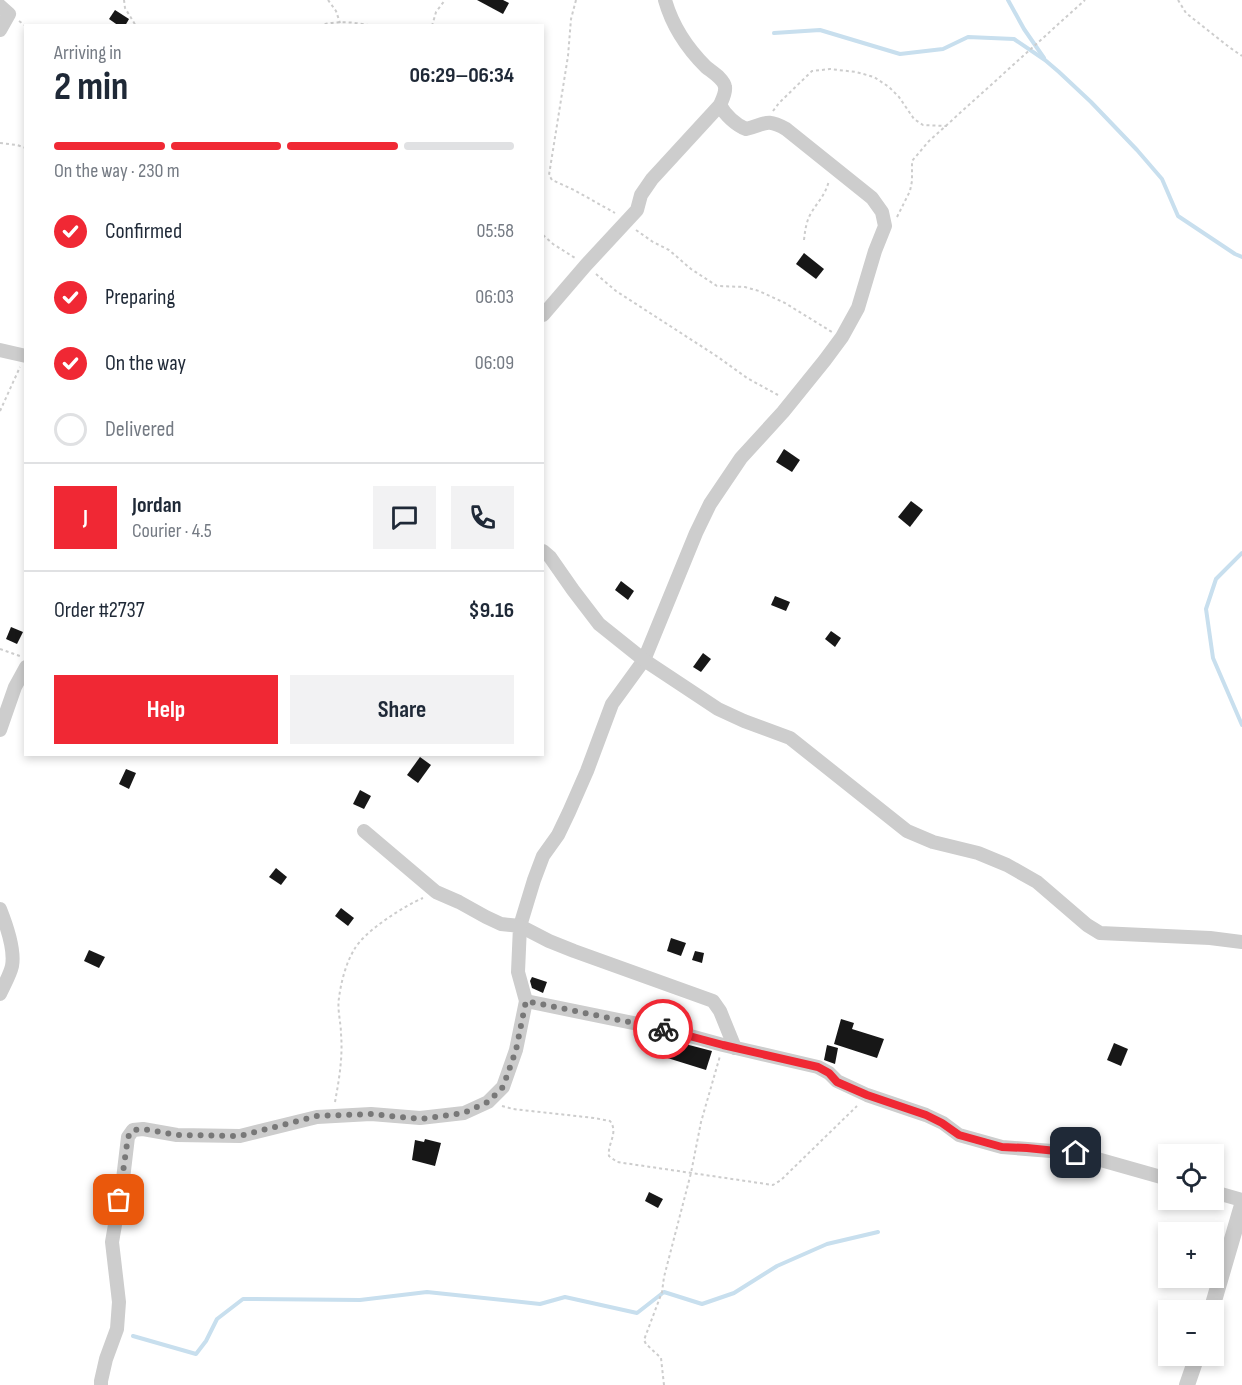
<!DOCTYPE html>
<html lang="en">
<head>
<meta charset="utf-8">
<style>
  body { margin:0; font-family:"Sofia Sans Condensed",sans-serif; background:#f2f2f3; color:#1f2937; height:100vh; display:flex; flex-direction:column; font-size:22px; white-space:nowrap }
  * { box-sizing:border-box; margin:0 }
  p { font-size:20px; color:#747a83 }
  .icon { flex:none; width:33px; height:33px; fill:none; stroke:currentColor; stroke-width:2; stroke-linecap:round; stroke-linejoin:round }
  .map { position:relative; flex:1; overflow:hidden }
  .panel { position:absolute; left:24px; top:24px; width:520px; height:732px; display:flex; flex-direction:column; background:#fff; border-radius:0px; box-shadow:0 3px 9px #0003 }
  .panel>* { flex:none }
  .controls { position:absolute; left:1158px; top:1144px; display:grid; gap:12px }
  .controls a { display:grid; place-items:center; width:66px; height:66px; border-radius:0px; background:#fff; box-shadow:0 3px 9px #0003; font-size:30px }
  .pin { position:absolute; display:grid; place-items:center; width:51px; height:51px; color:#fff; margin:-26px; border-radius:12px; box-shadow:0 3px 9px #0006 }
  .courier { position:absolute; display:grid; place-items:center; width:60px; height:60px; margin:-30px; border:4px solid #f02834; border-radius:50%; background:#fff; color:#222; box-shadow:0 2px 8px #0007 }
  .overview em { font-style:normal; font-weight:700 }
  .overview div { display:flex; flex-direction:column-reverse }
  .overview { display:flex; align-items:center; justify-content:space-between; height:102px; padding:0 30px }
  h1 { font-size:39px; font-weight:700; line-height:45px }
  .bar { display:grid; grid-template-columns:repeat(4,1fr); gap:9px 6px; align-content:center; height:72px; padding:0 30px }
  .bar i { height:8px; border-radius:4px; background:#e0e1e3 }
  .bar .current { background:#f02834 }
  .bar p { grid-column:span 4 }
  .line { display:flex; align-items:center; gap:15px; padding:0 30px; border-top:2px solid #e0e1e3 }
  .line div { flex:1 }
  .round { display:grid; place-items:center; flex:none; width:63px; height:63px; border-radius:0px; background:#f2f2f3 }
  ol { padding:0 30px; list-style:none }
  li { display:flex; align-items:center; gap:18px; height:66px }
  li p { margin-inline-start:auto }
  li .icon { padding:6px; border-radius:50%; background:#f02834; color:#fff; stroke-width:4 }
  li:last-child { color:#747a83 }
  li i { width:33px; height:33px; border:3px solid #e0e1e3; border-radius:50% }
  .primary-button { display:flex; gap:12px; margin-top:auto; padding:12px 30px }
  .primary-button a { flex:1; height:69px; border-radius:0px; background:#f02834; color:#fff; font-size:24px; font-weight:700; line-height:69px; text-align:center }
  .primary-button a+a { background:#f2f2f3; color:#1f2937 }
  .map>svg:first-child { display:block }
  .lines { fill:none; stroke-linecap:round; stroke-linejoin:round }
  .stream { stroke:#c8dfee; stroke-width:4 }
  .building { fill:#171717 }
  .path { stroke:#cdcdcd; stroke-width:2; stroke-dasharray:3 3; stroke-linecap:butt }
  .minor { stroke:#cdcdcd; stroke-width:14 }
  .tertiary { stroke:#cdcdcd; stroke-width:16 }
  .done { stroke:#787878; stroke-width:6; stroke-dasharray:0 10.8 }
  .route { stroke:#f02834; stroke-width:8 }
</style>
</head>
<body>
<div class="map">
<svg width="1242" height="1385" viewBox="0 0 1242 1385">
  <rect width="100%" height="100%" fill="#fff"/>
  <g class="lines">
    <g class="stream">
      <polyline points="1008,0 1024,29 1044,58"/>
      <polyline points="774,33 820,30 900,54 943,49 968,37 1014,39 1045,60 1059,72 1091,102 1137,150 1162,179 1178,216 1235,254 1242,257"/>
      <polyline points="1242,553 1216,579 1206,609 1213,658 1242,725"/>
      <polyline points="133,1336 196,1354 206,1341 217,1319 243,1299 360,1300 427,1292 540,1304 565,1297 637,1313 664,1292 702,1304 734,1293 777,1266 827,1244 878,1232"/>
    </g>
  </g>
  <g class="building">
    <polygon points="477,0 503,0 509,3 503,14"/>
    <polygon points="115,10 129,19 125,26 119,26 109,19"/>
    <polygon points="804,253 824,269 816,279 796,264"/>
    <polygon points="784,449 800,460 792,472 776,462"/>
    <polygon points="911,501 923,510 910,527 898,517"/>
    <polygon points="621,581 634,591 628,600 615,590"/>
    <polygon points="775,596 790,602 786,611 771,605"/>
    <polygon points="11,627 23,632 17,644 6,639"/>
    <polygon points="831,631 841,638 835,647 825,639"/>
    <polygon points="703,653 711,659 701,672 693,667"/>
    <polygon points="420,757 431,765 418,783 407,775"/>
    <polygon points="126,769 136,773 129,789 119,784"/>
    <polygon points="360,790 371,796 364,809 353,804"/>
    <polygon points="276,868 287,877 281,885 269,877"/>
    <polygon points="341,908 354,918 348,926 335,916"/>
    <polygon points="671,938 686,943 681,956 667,951"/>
    <polygon points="89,950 105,957 99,968 84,961"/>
    <polygon points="695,951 704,953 702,963 692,960"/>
    <polygon points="532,977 547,982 543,993 532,988 530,981"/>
    <polygon points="841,1019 854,1023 852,1029 884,1039 877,1058 834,1044"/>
    <polygon points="666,1039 712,1051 706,1070 661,1056"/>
    <polygon points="1114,1043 1128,1049 1121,1066 1107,1060"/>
    <polygon points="827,1045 838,1048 835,1064 824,1060"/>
    <polygon points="425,1139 441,1143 435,1166 412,1160 415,1140 424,1142"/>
    <polygon points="1058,1162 1067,1164 1066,1173 1056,1171"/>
    <polygon points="649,1192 663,1199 658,1208 645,1201"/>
  </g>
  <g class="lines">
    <g class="path">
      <polyline points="124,0 125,8 136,26"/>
      <polyline points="328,0 336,11 340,23"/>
      <polyline points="576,0 571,19 568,56 549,175 552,180 574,190 615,213"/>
      <polyline points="1178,0 1186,13 1229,47 1242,56"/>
      <polyline points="19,21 26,26"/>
      <path d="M319,26C335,20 356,22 372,26"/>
      <polyline points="432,26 436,12 445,0"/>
      <polyline points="773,111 779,103 812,71 830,69 856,72 874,77 889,87 899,97 914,119 923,125 947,126"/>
      <polyline points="0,143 17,145 26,148"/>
      <polyline points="897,217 910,191 912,181 912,161 929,141 1085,0"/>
      <polyline points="636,230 653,242 669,250 691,269 717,286 745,287 759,291 785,303 832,332"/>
      <polyline points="543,235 553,244 575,258"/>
      <path d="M804,240C805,231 806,223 810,215C817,202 826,195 829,180"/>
      <polyline points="596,274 616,291 718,357 747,378 778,395"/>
      <polyline points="0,411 20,367"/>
      <polyline points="0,649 20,656"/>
      <path d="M335,1102C339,1080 343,1057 341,1034C341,1023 337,1009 339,998C341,982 346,963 354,950C363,932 404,906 423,898"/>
      <path d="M502,1106L513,1109L594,1118L610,1121C619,1133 607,1144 609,1156L617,1162L773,1185L781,1180L857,1106"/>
      <polyline points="664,1385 661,1358 646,1344 644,1340 662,1292 664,1277 691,1173 701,1122 720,1056"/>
    </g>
    <g class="minor">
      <polyline points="0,6 9,14 0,30"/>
      <path d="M720,105C725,115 736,125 746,129C766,124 766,118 786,129L872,198L882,212L885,226L875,251L858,308L842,337L825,360L783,412L741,458L710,504L696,533L644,660L612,704L587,771L569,812L558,835L543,856L534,880L520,926L549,941L574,951L713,1001L720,1011L735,1048"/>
      <path d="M543,315L586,265L637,210L641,195L652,179L720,105C722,100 726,93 725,87C724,79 712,72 706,67C688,49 672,25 665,0"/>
      <polyline points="0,350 26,356"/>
      <polyline points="543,551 550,557 573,590 599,624 644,660 718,709 744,721 790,738 907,831 933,842 978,853 1007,865 1037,882 1087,925 1100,933 1210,938 1242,942"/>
      <polyline points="0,730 15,687 26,667"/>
      <path d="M0,909C6,924 15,950 12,966C10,975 4,985 0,994"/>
      <polyline points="526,1001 672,1031 723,1045 818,1067 829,1073 837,1081 867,1095 926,1115 943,1123 959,1135 1002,1147 1076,1153 1168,1179"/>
      <polyline points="1214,1192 1242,1200"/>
      <polyline points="101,1385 101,1381 106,1359 117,1329 119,1302 112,1242 123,1179 128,1137 133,1130 143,1129 177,1135 240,1136 317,1117 371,1114 420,1118 464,1113 488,1102 503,1087 516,1050 526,1001 518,972 520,926 501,924 486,917 459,902 436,892 364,831"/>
    </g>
    <g class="tertiary">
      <polyline points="1211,1311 1242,1205"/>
      <polyline points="1187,1385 1197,1356"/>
    </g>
  </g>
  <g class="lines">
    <polyline class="done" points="119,1200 128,1137 133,1130 143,1129 177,1135 240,1136 317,1116 371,1114 420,1119 464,1113 488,1102 503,1087 516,1050 526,1001 663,1029"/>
    <polyline class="route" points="663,1029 723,1045 818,1067 829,1073 837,1082 867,1095 926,1115 942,1123 959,1135 1002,1147 1027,1148 1076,1153"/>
  </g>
</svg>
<div class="controls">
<a><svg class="icon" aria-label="locate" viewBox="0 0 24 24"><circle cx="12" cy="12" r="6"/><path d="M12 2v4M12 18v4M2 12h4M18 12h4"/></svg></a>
<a>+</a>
<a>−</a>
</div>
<div class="pin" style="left:119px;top:1200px;background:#ea580c"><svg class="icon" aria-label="bag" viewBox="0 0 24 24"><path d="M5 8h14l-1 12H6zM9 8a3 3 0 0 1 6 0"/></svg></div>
<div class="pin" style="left:1076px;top:1153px;background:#1f2937"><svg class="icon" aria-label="home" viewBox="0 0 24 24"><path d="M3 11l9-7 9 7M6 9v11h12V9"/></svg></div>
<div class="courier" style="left:663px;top:1029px"><svg class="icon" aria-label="bike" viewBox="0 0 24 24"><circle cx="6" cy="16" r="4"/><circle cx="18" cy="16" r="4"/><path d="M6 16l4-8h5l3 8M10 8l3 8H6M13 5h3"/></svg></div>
<section class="panel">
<div class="overview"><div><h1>2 min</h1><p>Arriving in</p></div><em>06:29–06:34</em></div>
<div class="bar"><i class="current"></i><i class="current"></i><i class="current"></i><i></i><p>On the way · 230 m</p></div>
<ol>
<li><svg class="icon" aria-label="check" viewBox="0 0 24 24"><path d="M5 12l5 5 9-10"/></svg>Confirmed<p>05:58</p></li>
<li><svg class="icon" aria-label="check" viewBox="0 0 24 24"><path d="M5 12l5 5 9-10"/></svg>Preparing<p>06:03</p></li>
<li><svg class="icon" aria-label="check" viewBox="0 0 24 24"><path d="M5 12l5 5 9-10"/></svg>On the way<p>06:09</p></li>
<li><i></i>Delivered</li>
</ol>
<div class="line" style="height:108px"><b class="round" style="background:#f02834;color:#fff">J</b><div><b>Jordan</b><p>Courier · 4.5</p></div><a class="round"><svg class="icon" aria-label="chat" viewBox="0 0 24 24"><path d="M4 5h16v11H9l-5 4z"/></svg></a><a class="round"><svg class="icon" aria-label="phone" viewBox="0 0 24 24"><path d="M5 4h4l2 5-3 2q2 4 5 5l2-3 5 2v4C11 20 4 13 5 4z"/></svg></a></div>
<div class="line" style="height:78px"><div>Order #2737</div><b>$9.16</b></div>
<div class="primary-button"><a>Help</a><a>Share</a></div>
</section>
</div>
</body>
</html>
